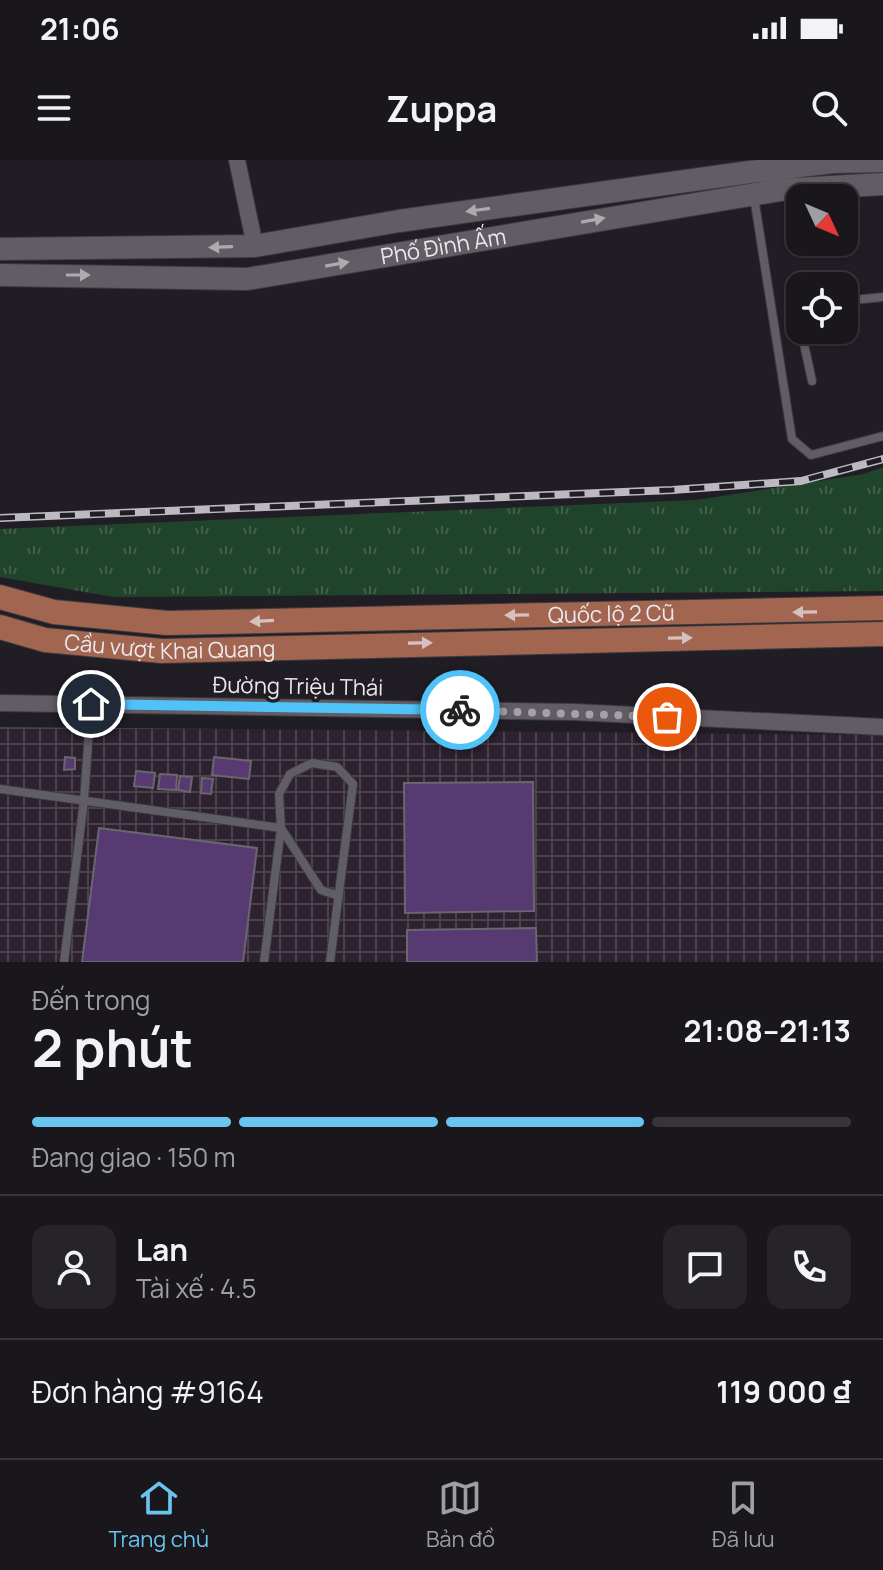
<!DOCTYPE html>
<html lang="vi">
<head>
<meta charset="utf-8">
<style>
  body { margin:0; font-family:Manrope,sans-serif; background:#262329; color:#f1f3f6; height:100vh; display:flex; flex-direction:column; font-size:30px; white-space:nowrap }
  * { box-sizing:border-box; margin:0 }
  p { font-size:26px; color:#9f9fa3 }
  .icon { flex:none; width:44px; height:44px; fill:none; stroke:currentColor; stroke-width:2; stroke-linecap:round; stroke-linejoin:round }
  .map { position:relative; height:802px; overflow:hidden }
  .side { display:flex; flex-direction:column; background:#19161c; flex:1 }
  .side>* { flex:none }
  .needle { width:52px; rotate:134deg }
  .tools { position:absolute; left:786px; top:24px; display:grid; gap:16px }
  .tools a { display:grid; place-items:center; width:72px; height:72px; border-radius:16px; background:#19161c; box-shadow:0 2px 6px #0004,0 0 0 2px #37353b; font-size:40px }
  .pin { position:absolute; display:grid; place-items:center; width:68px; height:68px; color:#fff; margin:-34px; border:4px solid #fff; border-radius:50%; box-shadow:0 2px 8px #0007 }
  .courier { position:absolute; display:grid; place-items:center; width:80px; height:80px; margin:-40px; border:6px solid #4fc3f7; border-radius:50%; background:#fff; color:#222; box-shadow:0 2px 10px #0007 }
  .overview em { font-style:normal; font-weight:700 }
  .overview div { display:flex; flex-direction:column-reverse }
  .overview { display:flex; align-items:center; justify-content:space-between; height:136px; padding:0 32px }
  h1 { font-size:52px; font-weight:700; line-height:60px }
  .bar { display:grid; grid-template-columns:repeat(4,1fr); gap:12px 8px; align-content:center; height:96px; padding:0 32px }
  .bar i { height:10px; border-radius:6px; background:#37353b }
  .bar .on { background:#69c4f0 }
  .bar p { grid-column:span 4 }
  .line { display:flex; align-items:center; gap:20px; padding:0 32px; border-top:2px solid #37353b }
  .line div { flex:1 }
  .round { display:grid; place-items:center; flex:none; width:84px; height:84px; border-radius:16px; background:#262329 }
  .status { display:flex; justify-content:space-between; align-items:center; height:56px; padding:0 40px; background:#19161c; direction:ltr }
  .status svg { height:22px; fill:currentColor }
  header { display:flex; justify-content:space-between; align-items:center; height:104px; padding:0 32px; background:#19161c; font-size:36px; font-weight:700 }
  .tabs { display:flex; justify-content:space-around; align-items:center; height:112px; border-top:2px solid #37353b; background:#19161c; font-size:22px; color:#9f9fa3 }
  .tabs a { display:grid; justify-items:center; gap:4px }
  .tabs .on { color:#69c4f0 }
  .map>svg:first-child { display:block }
  .industrial { fill:url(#industrial-grid) }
  .park { fill:url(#park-tufts) }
  .building { fill:#573a72; stroke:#6a666e; stroke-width:2 }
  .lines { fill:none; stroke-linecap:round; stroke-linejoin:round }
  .lane-casing { stroke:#3c3a3f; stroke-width:10 }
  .street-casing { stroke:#3c3a3f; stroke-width:18 }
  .secondary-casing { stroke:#3c3a3f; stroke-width:24 }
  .primary-casing { stroke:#3c3a3f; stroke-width:26 }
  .lane { stroke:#615d65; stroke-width:8 }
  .street { stroke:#615d65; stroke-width:16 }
  .secondary { stroke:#615d65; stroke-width:22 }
  .primary { stroke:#a26550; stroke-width:24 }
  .rail-casing { stroke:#bcbac0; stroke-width:8 }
  .rail { stroke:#211d25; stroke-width:5; stroke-dasharray:15; stroke-linecap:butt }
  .oneway { fill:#adaab0 }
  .oneway2 { fill:#d5c1bf }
  .done { stroke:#a4a2a8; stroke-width:8; stroke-dasharray:0 14.4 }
  .route { stroke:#4fc3f7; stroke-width:10 }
  .labels { text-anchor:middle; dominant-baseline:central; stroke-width:7; stroke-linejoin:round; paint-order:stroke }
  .street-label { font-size:22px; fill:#ebe9ee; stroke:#211d25 }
</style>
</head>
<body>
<div class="status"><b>21:06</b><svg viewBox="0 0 49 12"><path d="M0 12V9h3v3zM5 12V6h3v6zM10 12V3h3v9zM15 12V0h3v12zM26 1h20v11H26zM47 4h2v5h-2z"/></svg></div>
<header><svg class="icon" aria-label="menu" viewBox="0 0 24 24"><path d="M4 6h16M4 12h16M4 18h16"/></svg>Zuppa<svg class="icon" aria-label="search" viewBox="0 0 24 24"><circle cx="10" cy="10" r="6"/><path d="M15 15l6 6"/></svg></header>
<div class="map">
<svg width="883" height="802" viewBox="0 0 883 802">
  <defs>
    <pattern id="industrial-grid" width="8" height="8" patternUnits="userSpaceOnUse" patternTransform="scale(2)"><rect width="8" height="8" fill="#2d2230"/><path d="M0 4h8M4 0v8" fill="none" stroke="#4c424e"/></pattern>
    <pattern id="park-tufts" width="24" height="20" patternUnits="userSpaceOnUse" patternTransform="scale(2)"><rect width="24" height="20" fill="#20442b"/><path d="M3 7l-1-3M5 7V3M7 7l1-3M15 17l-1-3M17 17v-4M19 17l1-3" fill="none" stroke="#415f4a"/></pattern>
  </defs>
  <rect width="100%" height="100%" fill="#211d25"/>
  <polygon class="industrial" points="0,567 883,575 883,802 0,802"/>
  <polygon class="park" points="883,307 883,431 113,437 0,417 0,369 696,340 864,314"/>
  <g class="building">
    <polygon points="65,597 75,598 75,609 64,610"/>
    <polygon points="214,597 251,601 249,619 212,615"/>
    <polygon points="136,611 155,613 153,628 134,626"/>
    <polygon points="160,614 177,615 176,630 158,629"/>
    <polygon points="180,616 192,617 190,632 178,630"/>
    <polygon points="202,618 213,619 211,634 201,633"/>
    <polygon points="533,622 534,751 405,753 404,623"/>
    <polygon points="99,668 257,688 243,802 82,802"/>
    <polygon points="536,768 537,802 407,802 407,770"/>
  </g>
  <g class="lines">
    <defs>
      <g id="lane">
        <polyline points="754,37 792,279 811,295 883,276"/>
        <polyline points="844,141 883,137"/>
        <polyline points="800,146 796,146 800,163"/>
        <polyline points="801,170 812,221"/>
        <polyline points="0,629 281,668 264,802"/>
        <polyline points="64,802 84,640 91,544"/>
        <polyline points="330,802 353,624 337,607 312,603 290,614 279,634 281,668 321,730 339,736"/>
      </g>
      <g id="street">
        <polyline points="237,0 255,86"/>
        <polyline points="0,543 574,552 883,567"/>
      </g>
      <g id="secondary">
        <polyline points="0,89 255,86 399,61 750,12 833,2 883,1"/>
        <path id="s1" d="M0,115L247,119L780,30L883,24"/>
      </g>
      <g id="primary">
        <path id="s2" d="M0,437L54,452L167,463L883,448"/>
        <path id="s3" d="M0,467L45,480L162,491L883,474"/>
      </g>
    </defs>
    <use href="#lane" class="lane-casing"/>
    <use href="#street" class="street-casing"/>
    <use href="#secondary" class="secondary-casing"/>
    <use href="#primary" class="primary-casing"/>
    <use href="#lane" class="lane"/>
    <use href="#street" class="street"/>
    <use href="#secondary" class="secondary"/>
    <use href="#primary" class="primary"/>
    <defs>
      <polyline id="rail" points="0,358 672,330 801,321 883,299"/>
    </defs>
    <use href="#rail" class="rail-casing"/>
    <use href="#rail" class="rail"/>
  </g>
  <defs><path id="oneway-solid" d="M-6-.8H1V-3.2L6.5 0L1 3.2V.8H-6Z" transform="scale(2)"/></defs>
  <g class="oneway">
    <use href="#oneway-solid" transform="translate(478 50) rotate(172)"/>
    <use href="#oneway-solid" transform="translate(593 60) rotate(-10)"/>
    <use href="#oneway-solid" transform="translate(221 87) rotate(178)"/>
    <use href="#oneway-solid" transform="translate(337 104) rotate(-10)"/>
    <use href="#oneway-solid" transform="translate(78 115)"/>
  </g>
  <g class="oneway2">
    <use href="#oneway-solid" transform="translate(805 452) rotate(179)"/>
    <use href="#oneway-solid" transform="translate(517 455) rotate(179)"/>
    <use href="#oneway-solid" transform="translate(262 461) rotate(177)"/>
    <use href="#oneway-solid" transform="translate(680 478) rotate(-1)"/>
    <use href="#oneway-solid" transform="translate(420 483) rotate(-1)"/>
  </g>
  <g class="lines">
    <polyline class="done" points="460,550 667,557"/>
    <polyline class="route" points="91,544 460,550"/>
  </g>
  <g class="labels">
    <g class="street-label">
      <text stroke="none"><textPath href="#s1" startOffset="446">Phố Đình Ấm</textPath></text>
      <text stroke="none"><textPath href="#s2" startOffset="614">Quốc lộ 2 Cũ</textPath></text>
      <text stroke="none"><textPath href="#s3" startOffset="172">Cầu vượt Khai Quang</textPath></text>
      <text transform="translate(298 526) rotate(1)">Đường Triệu Thái</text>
    </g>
  </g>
</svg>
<div class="tools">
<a><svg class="needle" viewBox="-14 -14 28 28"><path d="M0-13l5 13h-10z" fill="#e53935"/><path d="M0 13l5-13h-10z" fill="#9f9fa3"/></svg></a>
<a><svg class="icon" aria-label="locate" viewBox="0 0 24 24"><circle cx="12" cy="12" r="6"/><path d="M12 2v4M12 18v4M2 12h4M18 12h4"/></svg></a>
</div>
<div class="pin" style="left:667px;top:557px;background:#ea580c"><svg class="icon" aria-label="bag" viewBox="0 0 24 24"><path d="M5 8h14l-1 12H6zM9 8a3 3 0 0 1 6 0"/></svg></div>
<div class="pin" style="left:91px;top:544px;background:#1f2937"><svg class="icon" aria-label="home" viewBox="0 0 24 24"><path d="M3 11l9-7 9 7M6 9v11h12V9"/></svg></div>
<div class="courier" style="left:460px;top:550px"><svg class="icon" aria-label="bike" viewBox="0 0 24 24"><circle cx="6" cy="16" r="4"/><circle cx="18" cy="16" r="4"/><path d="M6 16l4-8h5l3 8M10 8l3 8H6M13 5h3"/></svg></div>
</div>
<section class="side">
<div class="overview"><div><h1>2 phút</h1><p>Đến trong</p></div><em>21:08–21:13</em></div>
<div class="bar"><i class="on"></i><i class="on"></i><i class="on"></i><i></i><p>Đang giao · 150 m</p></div>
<div class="line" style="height:144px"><a class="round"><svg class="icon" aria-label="person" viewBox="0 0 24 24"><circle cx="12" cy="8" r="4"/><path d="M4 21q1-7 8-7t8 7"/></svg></a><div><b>Lan</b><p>Tài xế · 4.5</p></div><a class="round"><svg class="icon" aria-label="chat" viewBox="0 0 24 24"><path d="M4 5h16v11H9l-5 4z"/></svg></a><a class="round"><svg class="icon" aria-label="phone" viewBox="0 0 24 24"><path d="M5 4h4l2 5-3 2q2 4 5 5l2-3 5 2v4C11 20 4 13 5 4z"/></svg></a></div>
<div class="line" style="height:104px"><div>Đơn hàng #9164</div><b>119 000 ₫</b></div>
</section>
<nav class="tabs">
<a class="on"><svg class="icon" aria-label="home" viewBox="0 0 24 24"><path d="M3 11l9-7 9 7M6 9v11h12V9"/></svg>Trang chủ</a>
<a><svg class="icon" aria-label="map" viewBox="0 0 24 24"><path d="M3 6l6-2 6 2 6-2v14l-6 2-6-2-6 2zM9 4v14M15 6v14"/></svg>Bản đồ</a>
<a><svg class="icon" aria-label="saved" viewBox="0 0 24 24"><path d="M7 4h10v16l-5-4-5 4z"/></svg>Đã lưu</a>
</nav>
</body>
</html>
